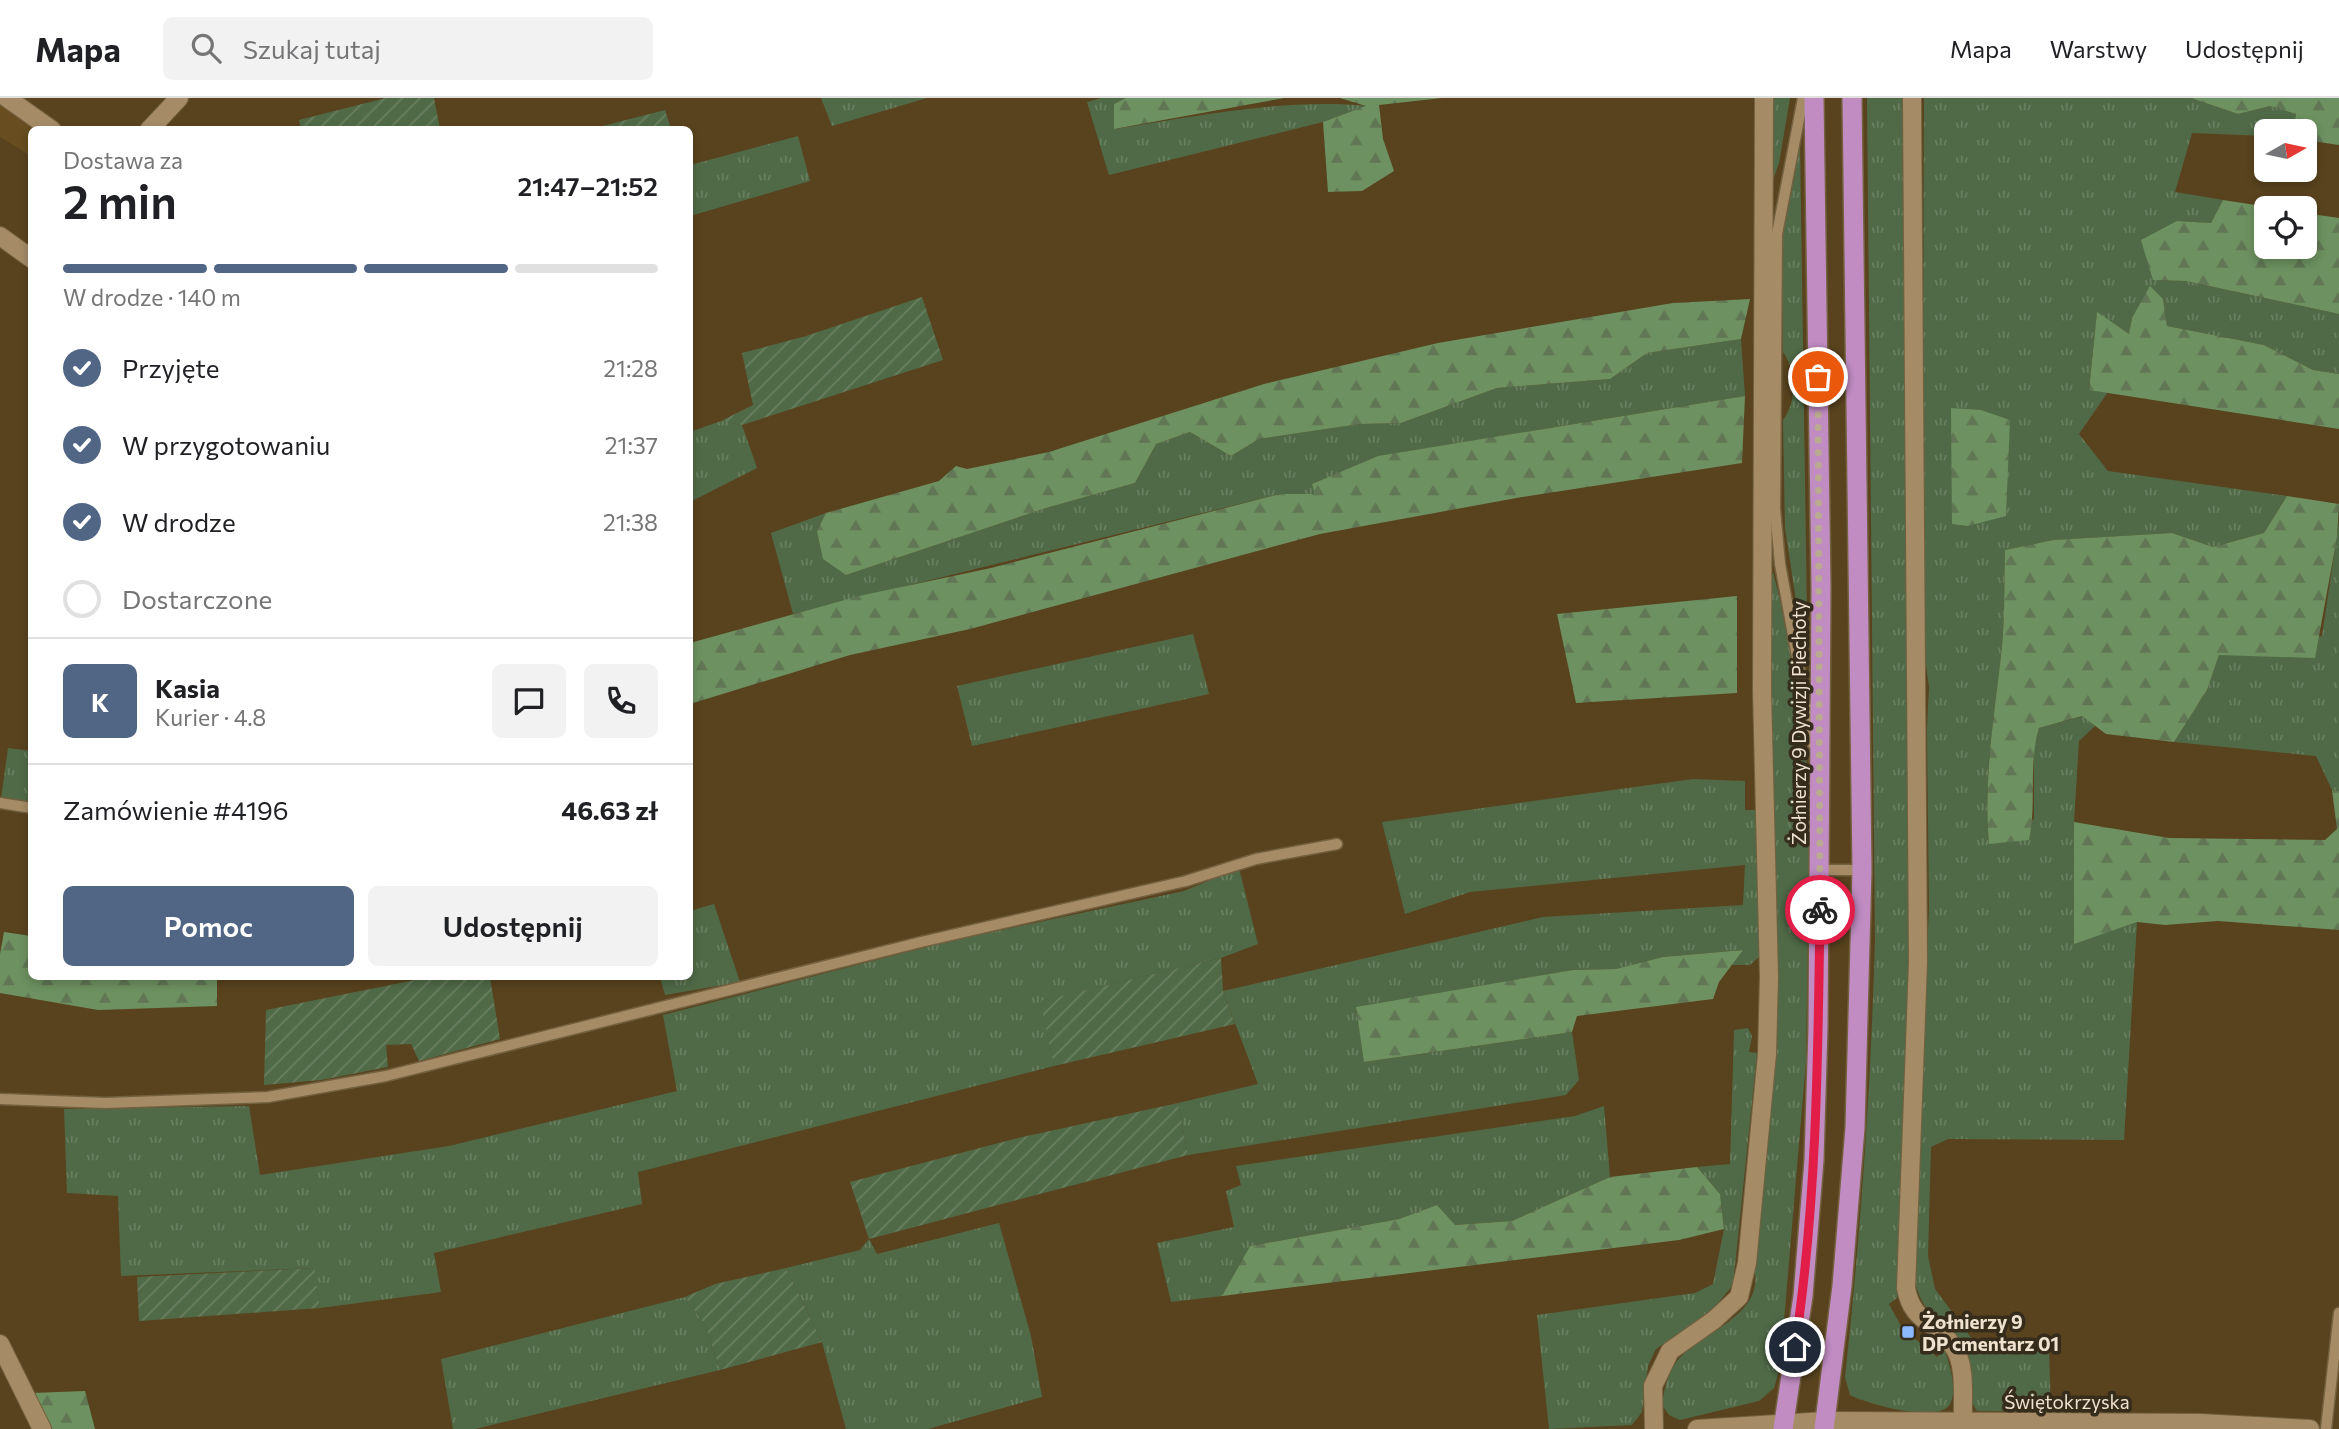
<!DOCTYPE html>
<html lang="pl">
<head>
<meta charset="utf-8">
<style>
  body { margin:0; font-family:Commissioner,sans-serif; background:#f2f2f2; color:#202124; height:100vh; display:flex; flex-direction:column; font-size:26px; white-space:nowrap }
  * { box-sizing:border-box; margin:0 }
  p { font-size:23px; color:#757577 }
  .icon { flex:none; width:38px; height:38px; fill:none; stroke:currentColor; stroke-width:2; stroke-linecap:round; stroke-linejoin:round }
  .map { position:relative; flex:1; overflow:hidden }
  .details { position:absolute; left:28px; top:28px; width:665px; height:854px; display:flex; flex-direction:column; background:#fff; border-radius:10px; box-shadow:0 4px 10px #0003 }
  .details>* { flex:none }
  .needle { width:46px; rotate:81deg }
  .controls { position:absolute; left:2254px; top:21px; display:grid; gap:14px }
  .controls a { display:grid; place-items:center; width:63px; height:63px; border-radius:10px; background:#fff; box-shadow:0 4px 10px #0003; font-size:35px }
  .pin { position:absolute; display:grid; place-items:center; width:60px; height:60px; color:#fff; margin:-30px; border:4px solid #fff; border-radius:50%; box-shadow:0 2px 7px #0007 }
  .courier { position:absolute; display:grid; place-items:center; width:70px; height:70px; margin:-35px; border:5px solid #e11d48; border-radius:50%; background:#fff; color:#222; box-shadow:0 2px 9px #0007 }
  .overview em { font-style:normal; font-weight:600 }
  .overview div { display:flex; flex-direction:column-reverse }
  .overview { display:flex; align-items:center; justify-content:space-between; height:119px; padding:0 35px }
  h1 { font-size:46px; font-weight:600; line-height:52px }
  .bar { display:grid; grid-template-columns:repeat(4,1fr); gap:10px 7px; align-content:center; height:84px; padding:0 35px }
  .bar i { height:9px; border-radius:5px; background:#e0e0e0 }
  .bar .active { background:#516585 }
  .bar p { grid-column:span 4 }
  .line { display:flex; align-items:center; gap:18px; padding:0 35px; border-top:2px solid #e0e0e0 }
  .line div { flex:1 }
  .round { display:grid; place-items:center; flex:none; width:74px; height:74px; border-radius:10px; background:#f2f2f2 }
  ol { padding:0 35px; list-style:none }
  li { display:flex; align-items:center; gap:21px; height:77px }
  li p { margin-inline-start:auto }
  li .icon { padding:7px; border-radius:50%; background:#516585; color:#fff; stroke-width:4 }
  li:last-child { color:#757577 }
  li i { width:38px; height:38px; border:4px solid #e0e0e0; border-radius:50% }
  .button { display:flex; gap:14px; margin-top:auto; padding:14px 35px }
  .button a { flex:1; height:80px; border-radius:10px; background:#516585; color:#fff; font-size:28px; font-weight:600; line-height:80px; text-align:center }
  .button a+a { background:#f2f2f2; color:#202124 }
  header { display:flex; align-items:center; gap:42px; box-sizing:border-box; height:98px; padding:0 35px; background:#fff; border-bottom:2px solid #e0e0e0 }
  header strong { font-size:33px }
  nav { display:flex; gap:38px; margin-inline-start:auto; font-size:24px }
  .search { width:490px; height:63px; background:#f2f2f2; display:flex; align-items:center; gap:18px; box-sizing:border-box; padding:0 24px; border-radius:10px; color:#757577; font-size:26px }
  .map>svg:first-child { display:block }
  .built { fill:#674d20 }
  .grass { fill:url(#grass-tufts) }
  .forest { fill:url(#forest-firs) }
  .garden { fill:url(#garden-furrows) }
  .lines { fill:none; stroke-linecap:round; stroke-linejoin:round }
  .service-casing { stroke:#73603f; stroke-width:13 }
  .minor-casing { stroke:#73603f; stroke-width:20 }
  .trunk-casing { stroke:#73603f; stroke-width:22 }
  .service { stroke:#a58c66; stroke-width:10 }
  .minor { stroke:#a58c66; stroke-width:18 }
  .trunk { stroke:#c08cc2; stroke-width:19 }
  .done { stroke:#baaa90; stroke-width:7; stroke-dasharray:0 12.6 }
  .route { stroke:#e11d48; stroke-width:9 }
  .poi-dot { fill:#8cb9fc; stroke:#362c1c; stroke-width:2.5 }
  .labels { text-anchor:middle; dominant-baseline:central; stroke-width:7; stroke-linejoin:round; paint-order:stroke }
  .street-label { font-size:19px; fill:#efe2ce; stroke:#362c1c }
  .poi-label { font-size:19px; font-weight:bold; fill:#efe2ce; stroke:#362c1c; text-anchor:start }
</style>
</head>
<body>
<header>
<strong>Mapa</strong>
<div class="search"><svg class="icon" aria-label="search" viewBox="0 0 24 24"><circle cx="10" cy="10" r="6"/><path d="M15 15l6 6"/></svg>Szukaj tutaj</div>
<nav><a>Mapa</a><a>Warstwy</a><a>Udostępnij</a></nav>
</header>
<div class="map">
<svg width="2339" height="1331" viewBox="0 0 2339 1331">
  <defs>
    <pattern id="grass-tufts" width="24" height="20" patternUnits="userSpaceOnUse" patternTransform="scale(1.75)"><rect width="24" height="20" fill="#506a47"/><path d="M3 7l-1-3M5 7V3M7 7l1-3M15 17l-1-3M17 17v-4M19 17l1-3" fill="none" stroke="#6a7f60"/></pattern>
    <pattern id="forest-firs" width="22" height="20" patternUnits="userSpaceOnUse" patternTransform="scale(1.75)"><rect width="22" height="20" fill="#6d9160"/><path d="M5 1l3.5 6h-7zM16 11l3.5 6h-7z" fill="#607654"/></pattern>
    <pattern id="garden-furrows" width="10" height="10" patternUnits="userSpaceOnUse" patternTransform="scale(1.75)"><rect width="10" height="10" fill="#506a47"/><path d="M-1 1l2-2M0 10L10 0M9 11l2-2" fill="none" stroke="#6a7f60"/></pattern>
  </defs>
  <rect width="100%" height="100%" fill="#59431e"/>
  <polygon class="built" points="0,5 46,31 32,32 31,58 0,39"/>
  <g class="grass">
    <polygon points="821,0 927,0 832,28"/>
    <path d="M1101,0H1126L1114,6L1115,31C1196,18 1285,0 1367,8L1323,24L1109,77L1087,4Z"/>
    <polygon points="1770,0 1790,0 1779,65 1769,93"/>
    <path d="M1867,0H1904L1909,760L1908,985L1897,1200L1889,1206L1902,1230L1937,1259L1945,1252C1949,1267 1958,1290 1950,1306C1939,1326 1867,1306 1850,1297L1845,1279C1861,1133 1871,988 1875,841Z"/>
    <path d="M1924,0H2191L2238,16L2270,8L2296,16L2293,33H2266V38L2192,35L2175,94L2223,102L2211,125L2177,123L2153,182L2186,183L2339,216V276L2313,272L2264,247L2167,228L2163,201L2132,220L2129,236L2097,215L2089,291L2108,294L2079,336L2108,373L2287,398L2264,435L2213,449L2172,435L2053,442L2005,452C2004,484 2005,516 2002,548C1995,615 1983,678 1989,745L2034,721V650L2039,630L2083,618L2095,628L2079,643L2074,724V845L2137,824L2124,1042L1948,1041L1931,1049L1928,1158L1935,1191L1978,1249L1999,1254L2049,1253L2051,1314L1977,1313C1965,1298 1975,1278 1968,1261C1949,1218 1918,1224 1913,1170L1929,811L1927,631L1929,589L1922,538Z"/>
    <polygon points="798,38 810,83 690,118 690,67"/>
    <path d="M1800,45L1807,520L1803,548L1785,430L1783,322C1797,303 1797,274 1783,254V132Z"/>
    <polygon points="1741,241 1745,298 1379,358 1312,386 1316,396 1280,396 793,516 771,435 826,415 817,433 846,477 1046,410 1135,385 1156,346 1190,334 1231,358 1259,341 1360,326 1401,325 1497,290 1610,281 1647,255"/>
    <polygon points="721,323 742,327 757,370 690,404 690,334"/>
    <polygon points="2339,423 2339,693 2332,692 2316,658 2174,644 2207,592 2219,557 2322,538"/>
    <path d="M1773,474L1787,531L1808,672L1809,769L1806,963L1780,1270L1774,1290L1759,1303L1680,1322L1669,1317L1662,1307C1664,1293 1667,1278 1675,1266C1697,1235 1766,1219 1754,1171L1776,863L1769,488Z"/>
    <polygon points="1193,536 1209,596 972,648 957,588"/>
    <polygon points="8,650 31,653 31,704 1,701"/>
    <polygon points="1693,681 1745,683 1745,712 1754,712 1758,717 1760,858 1750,867 1731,867 1742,852 1663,859 1616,871 1573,872 1356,910 1365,964 1572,934 1579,982 1566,997 1188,1057 1178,1005 1258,986 1223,893 1543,819 1743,807 1745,767 1470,794 1405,816 1382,724"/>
    <polygon points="1239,770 1258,846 1221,860 1041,903 1054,968 638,1074 642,1106 434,1155 441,1194 320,1210 313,1170 121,1178 118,1098 67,1095 64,1011 249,1008 260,1077 449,1048 677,993 663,917 950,843 1184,793"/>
    <polygon points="714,806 740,884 665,897 660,879 690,878 690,813"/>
    <polygon points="1748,930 1752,938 1749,954 1757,955 1733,1187 1712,1212 1656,1251 1648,1268 1642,1314 1632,1327 1549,1331 1537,1217 1695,1195 1713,1186 1724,1131 1720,1096 1697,1069 1730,1066 1734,932"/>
    <polygon points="1604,1008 1610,1079 1512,1123 1454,1127 1437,1107 1399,1121 1250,1148 1222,1198 1171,1204 1157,1145 1234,1129 1226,1093 1241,1087 1236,1068 1575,1018"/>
    <polygon points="999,1125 1031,1238 1042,1299 928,1331 846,1331 822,1244 786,1170 860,1152 869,1141 877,1156"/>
    <polygon points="685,1199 705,1227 720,1272 475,1331 453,1331 441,1261"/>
  </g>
  <g class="forest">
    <polygon points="1126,0 1284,0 1114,31 1114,6"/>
    <polygon points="1340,0 1442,0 1379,7 1383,41 1394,73 1362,93 1328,94 1323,24 1366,8"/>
    <polygon points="2191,0 2339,0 2339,47 2305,42 2305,33 2293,33 2296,16 2270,8 2238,16"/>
    <polygon points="2223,102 2275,110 2266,110 2266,149 2305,149 2305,115 2339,120 2339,216 2186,183 2153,182 2141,142 2177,123 2211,125"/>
    <polygon points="2150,188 2163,201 2167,228 2264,247 2313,272 2339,276 2339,331 2089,292 2097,214 2129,236 2132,220"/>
    <polygon points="1750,201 1741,241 1647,255 1610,281 1497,290 1401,325 1360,326 1259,341 1231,358 1190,334 1156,346 1135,385 1046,410 846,477 823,461 817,433 826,415 939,383 956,368 967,371 1049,354 1264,286 1438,245 1673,205"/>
    <polygon points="1745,298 1742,365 1522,399 1320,436 970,531 850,557 690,606 690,545 859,498 991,470 1280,396 1315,396 1312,386 1378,358"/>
    <polygon points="1951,310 1981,312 2010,322 2006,418 1968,428 1952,426"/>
    <path d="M2287,398L2339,406L2337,439L2315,560L2219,557L2207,592L2174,644L2106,636L2082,618L2039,630C2028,666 2037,705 2029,742L1989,746C1983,679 1995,615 2002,548C2005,516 2004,484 2005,452L2053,442L2172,435L2213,449L2264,435Z"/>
    <polygon points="1737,498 1737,595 1576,605 1557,516"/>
    <polygon points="2332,692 2339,693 2339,832 2218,823 2165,827 2137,824 2074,846 2074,724 2169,740 2325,742 2337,731"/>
    <polygon points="4,834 31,838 32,878 217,879 217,908 98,912 0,895 0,856"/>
    <polygon points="1743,852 1719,884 1713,901 1577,918 1572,934 1364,964 1356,909 1573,872 1616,871 1663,859"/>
    <polygon points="1697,1069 1720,1096 1724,1131 1679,1142 1222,1198 1250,1148 1399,1121 1437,1107 1455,1127 1512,1123 1610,1079"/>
    <polygon points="85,1293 95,1331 52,1331 32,1295"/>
  </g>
  <g class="garden">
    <polygon points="386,0 434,0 440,31 301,31 299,22"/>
    <polygon points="665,12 671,31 591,31"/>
    <polygon points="922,199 943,262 742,327 721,323 753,307 742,255 806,238"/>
    <polygon points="1221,860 1223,893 1235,926 1054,968 1040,903"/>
    <polygon points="430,879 490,879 500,941 419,963 411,946 386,947 388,969 321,982 264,987 266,912"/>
    <polygon points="1178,1005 1188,1057 869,1141 850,1084 1018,1040"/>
    <polygon points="314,1170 320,1210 139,1223 137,1179"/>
    <polygon points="786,1170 822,1244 720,1272 705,1227 685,1199 715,1186"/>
  </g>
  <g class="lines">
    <defs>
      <g id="service">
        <polyline points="1803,0 1777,136 1775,411 1780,466 1813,646"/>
        <polyline points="0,705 32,710"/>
        <polyline points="1821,772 1862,772"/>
        <polyline points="0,1001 106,1005 268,999 386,978 921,844 1186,783 1256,761 1337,746"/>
        <polyline points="2326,1331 2339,1215"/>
      </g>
      <g id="minor">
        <polyline points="7,0 52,32"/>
        <path d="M1912,0L1918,864L1906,1190C1912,1225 1936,1223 1953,1248C1967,1267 1962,1302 1963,1325"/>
        <polyline points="149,32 179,0"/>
        <polyline points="0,138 32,161"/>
        <polyline points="0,1246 42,1331"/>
        <polyline points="1654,1331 1653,1288 1670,1253 1714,1222 1739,1199 1747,1165 1767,956 1769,879 1762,593 1764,0"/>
        <polyline points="1697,1331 1825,1323 2200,1325 2310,1331"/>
      </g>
      <g id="trunk">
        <polyline points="1783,1331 1803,1198 1814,1062 1818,930 1821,490 1814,0"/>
        <polyline points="1824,1331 1842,1188 1855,1030 1862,772 1852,0"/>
      </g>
    </defs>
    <use href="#service" class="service-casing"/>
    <use href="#minor" class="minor-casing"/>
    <use href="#trunk" class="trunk-casing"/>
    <use href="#service" class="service"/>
    <use href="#minor" class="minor"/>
    <use href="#trunk" class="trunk"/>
  </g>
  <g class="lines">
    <polyline class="done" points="1818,279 1820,812"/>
    <path class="route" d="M1795,1249C1817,1104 1818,958 1820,812"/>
  </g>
  <rect class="poi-dot" x="1901" y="1227" width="14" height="14" rx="3.5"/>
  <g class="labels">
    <g class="street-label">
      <text transform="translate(1798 625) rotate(-90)">Żołnierzy 9 Dywizji Piechoty</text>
      <text x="2067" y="1303">Świętokrzyska</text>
    </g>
    <g class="poi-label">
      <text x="1922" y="1223">Żołnierzy 9<tspan x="1922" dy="22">DP cmentarz 01</tspan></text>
    </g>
  </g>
</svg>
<div class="controls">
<a><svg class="needle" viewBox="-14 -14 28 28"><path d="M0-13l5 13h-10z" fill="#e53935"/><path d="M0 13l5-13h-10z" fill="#757577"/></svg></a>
<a><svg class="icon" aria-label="locate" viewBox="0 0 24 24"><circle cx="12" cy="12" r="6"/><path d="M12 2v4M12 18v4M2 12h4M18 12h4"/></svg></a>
</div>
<div class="pin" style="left:1818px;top:279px;background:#ea580c"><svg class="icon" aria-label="bag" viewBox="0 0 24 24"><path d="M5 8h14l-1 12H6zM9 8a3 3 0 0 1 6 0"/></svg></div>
<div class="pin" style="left:1795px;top:1249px;background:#1f2937"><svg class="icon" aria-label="home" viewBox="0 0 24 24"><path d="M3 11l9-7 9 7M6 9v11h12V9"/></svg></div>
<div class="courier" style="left:1820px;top:812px"><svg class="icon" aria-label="bike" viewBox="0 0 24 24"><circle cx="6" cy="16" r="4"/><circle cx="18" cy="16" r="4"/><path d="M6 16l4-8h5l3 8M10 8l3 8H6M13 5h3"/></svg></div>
<section class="details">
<div class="overview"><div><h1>2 min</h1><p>Dostawa za</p></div><em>21:47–21:52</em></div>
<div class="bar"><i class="active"></i><i class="active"></i><i class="active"></i><i></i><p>W drodze · 140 m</p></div>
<ol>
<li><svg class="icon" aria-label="check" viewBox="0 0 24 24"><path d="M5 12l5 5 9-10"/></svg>Przyjęte<p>21:28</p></li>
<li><svg class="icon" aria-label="check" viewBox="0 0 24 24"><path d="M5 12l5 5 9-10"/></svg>W przygotowaniu<p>21:37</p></li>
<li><svg class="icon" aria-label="check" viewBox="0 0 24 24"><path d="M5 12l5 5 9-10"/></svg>W drodze<p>21:38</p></li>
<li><i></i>Dostarczone</li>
</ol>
<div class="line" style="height:126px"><b class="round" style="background:#516585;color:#fff">K</b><div><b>Kasia</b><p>Kurier · 4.8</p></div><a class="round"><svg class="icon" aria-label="chat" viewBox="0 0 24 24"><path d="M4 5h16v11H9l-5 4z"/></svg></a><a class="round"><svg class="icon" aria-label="phone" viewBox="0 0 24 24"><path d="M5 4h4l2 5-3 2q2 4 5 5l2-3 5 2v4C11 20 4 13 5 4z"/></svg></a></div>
<div class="line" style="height:91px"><div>Zamówienie #4196</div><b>46.63 zł</b></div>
<div class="button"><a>Pomoc</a><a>Udostępnij</a></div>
</section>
</div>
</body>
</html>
